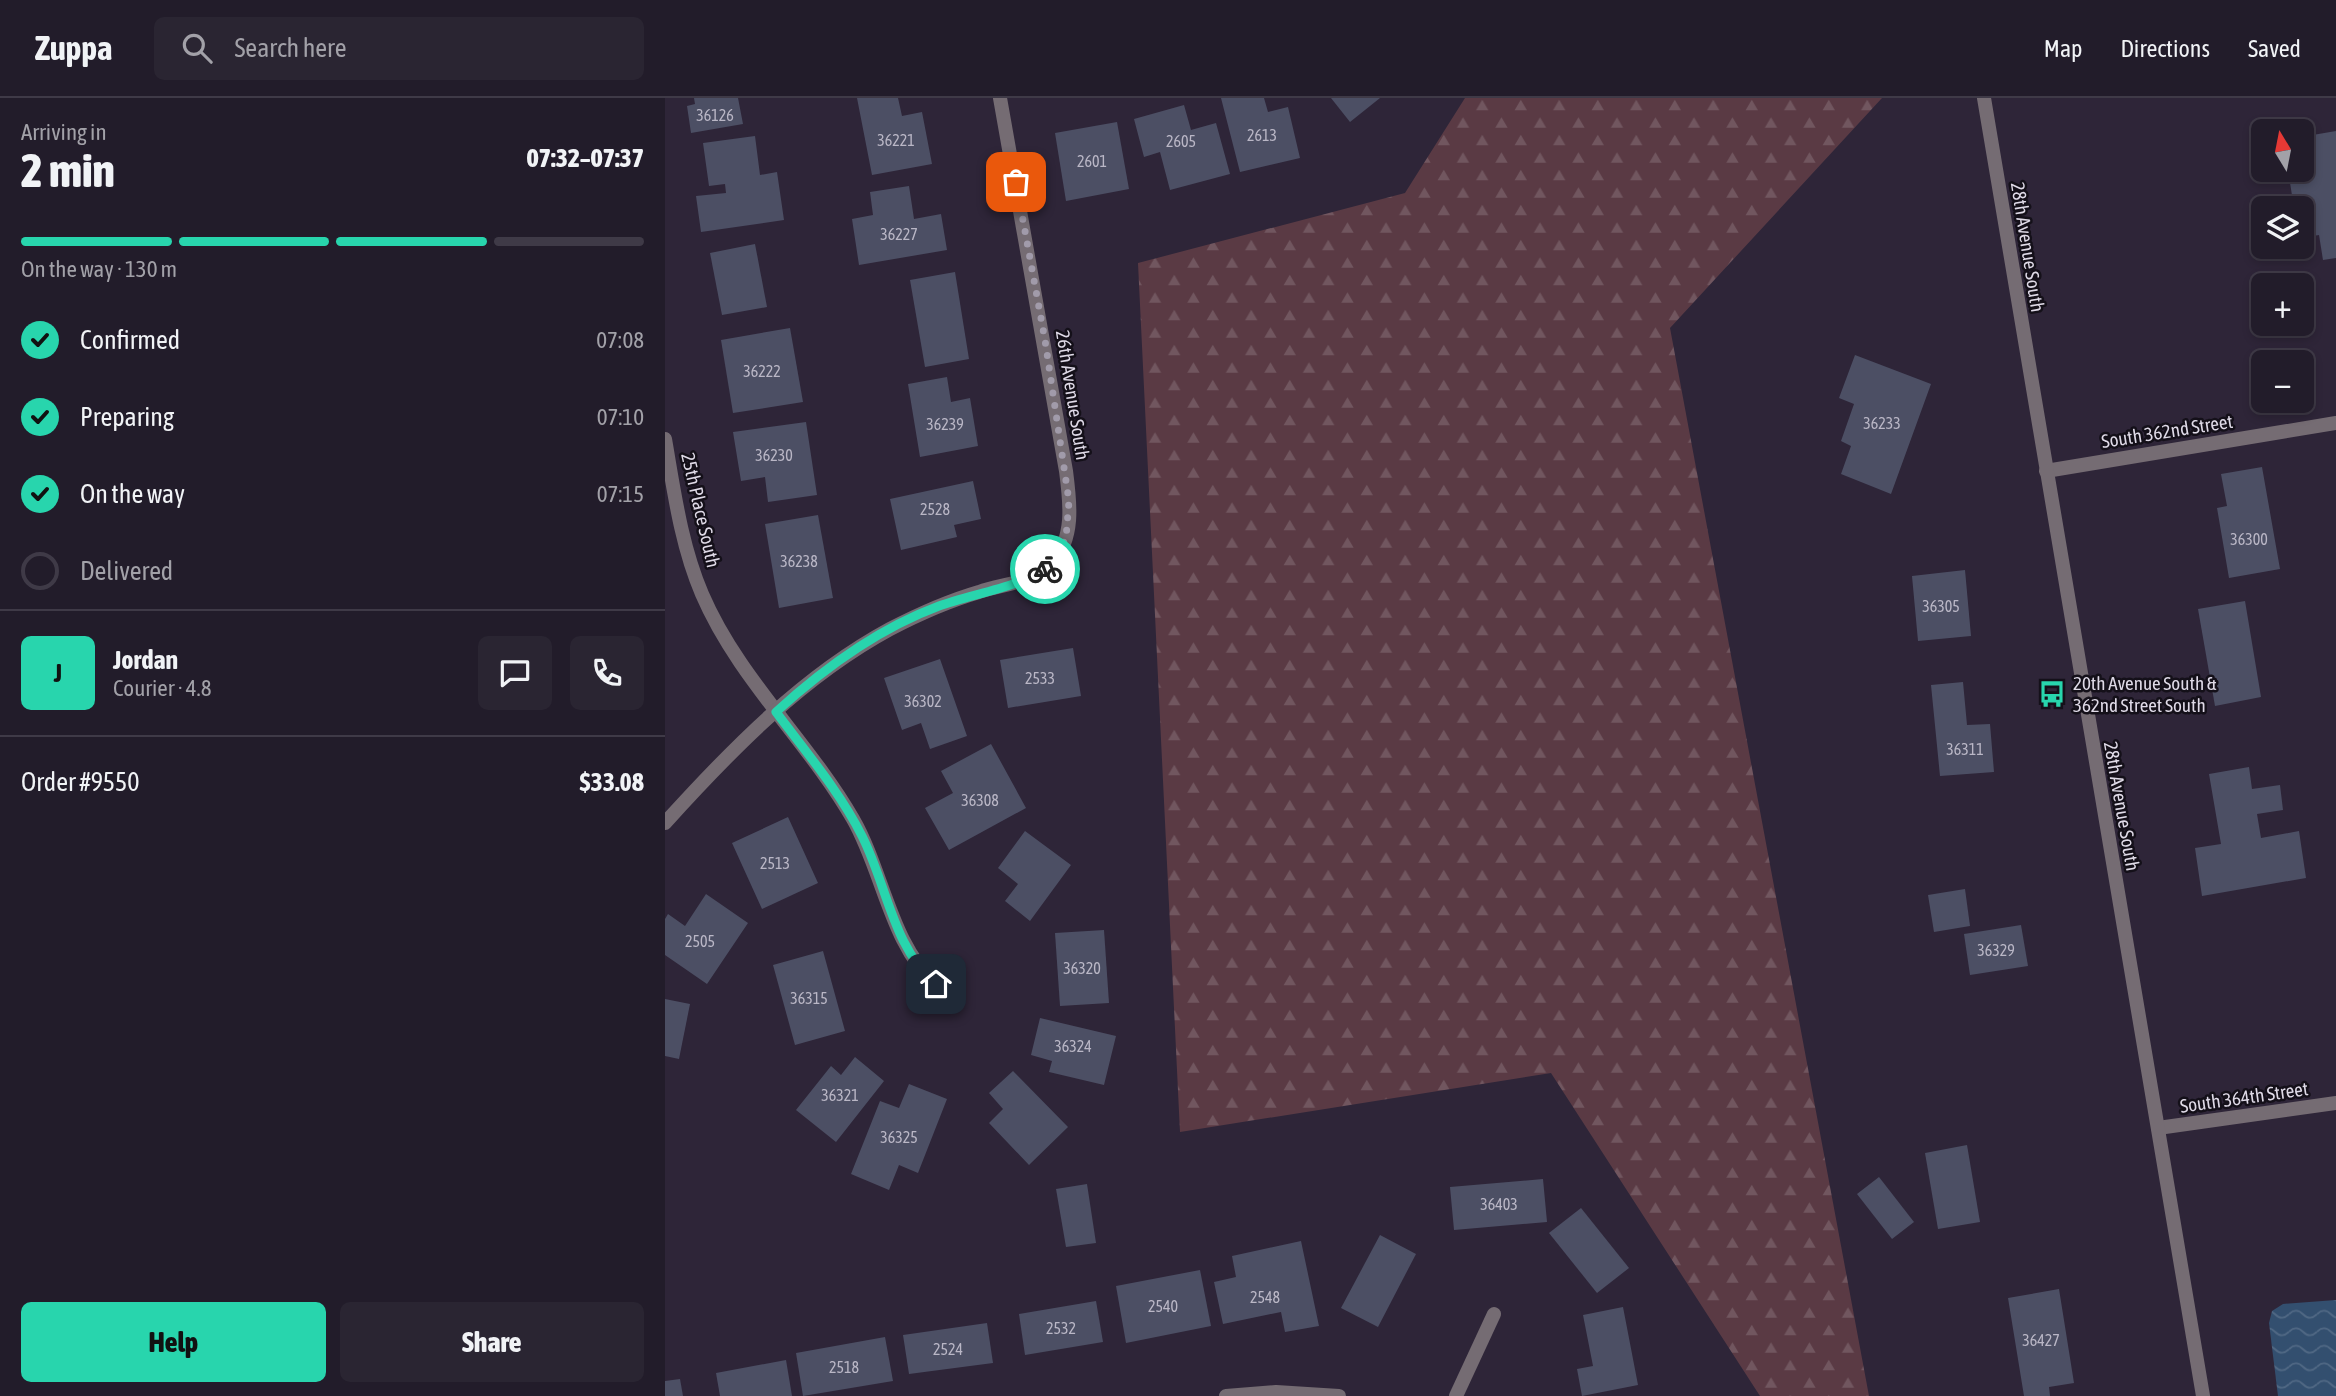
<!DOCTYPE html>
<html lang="en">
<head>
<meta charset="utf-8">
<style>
  body { margin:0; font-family:"Asap Condensed",sans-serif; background:#2a2532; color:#f1f3f6; height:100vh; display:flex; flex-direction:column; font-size:26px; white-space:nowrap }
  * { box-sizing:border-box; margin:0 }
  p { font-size:23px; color:#a2a1a8 }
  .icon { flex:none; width:38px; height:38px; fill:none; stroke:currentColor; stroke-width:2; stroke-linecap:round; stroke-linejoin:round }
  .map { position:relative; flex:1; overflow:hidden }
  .panel { display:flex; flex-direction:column; background:#221c2a; width:665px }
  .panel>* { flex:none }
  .needle { width:46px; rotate:350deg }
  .controls { position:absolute; left:1586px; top:21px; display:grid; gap:14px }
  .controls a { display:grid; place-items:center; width:63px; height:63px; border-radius:10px; background:#221c2a; box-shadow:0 4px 10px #0003,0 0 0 2px #3f3a47; font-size:35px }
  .pin { position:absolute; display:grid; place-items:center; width:60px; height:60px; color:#fff; margin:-30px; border-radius:14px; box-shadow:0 4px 10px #0006 }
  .courier { position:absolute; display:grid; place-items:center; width:70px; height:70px; margin:-35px; border:5px solid #28d5ad; border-radius:50%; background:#fff; color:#222; box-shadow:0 2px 9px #0007 }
  .head em { font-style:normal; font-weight:800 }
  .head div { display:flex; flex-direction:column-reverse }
  .head { display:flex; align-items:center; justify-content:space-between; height:119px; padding:0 21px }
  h1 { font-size:46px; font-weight:800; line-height:52px }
  .bar { display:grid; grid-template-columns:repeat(4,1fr); gap:10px 7px; align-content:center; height:84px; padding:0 21px }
  .bar i { height:9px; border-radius:5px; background:#3f3a47 }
  .bar .on { background:#28d5ad }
  .bar p { grid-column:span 4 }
  .line { display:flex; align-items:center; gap:18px; padding:0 21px; border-top:2px solid #3f3a47 }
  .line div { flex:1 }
  .round { display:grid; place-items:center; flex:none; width:74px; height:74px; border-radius:10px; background:#2a2532 }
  ol { padding:0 21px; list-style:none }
  li { display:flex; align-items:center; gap:21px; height:77px }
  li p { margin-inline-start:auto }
  li .icon { padding:7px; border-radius:50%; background:#28d5ad; color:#111; stroke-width:4 }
  li:last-child { color:#a2a1a8 }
  li i { width:38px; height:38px; border:4px solid #3f3a47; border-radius:50% }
  .button { display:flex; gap:14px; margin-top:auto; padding:14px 21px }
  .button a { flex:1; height:80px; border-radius:10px; background:#28d5ad; color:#111; font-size:28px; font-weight:800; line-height:80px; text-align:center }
  .button a+a { background:#2a2532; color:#f1f3f6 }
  header { display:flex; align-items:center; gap:42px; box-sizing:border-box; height:98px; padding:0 35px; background:#221c2a; border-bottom:2px solid #3f3a47 }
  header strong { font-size:33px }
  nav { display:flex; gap:38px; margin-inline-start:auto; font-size:24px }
  .search { width:490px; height:63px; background:#2a2532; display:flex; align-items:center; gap:18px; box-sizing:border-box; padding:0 24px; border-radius:10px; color:#a2a1a8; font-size:26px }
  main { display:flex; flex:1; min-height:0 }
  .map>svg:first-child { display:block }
  .forest { fill:url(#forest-firs) }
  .water { fill:url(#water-waves) }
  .building { fill:#4c4f64 }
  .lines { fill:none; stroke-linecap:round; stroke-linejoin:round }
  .minor { stroke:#756c73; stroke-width:14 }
  .tertiary { stroke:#756c73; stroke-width:14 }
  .done { stroke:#a19baa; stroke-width:7; stroke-dasharray:0 12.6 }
  .route { stroke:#28d5ad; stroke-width:9 }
  .labels { text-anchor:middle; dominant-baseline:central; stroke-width:5; stroke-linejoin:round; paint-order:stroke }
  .number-label { font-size:16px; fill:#bab7c6 }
  .street-label { font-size:19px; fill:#dfdae7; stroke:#141019 }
  .poi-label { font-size:19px; fill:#dfdae7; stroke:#141019; text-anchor:start }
</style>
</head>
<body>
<header>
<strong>Zuppa</strong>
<div class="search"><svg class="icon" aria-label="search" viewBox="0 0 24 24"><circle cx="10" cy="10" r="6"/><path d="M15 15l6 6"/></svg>Search here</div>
<nav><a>Map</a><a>Directions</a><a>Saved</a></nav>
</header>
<main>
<section class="panel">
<div class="head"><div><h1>2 min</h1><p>Arriving in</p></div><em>07:32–07:37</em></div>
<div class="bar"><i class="on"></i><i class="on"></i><i class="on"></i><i></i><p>On the way · 130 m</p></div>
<ol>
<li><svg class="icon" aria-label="check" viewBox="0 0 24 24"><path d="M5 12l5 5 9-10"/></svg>Confirmed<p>07:08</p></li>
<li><svg class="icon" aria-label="check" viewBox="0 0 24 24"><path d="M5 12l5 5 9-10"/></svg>Preparing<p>07:10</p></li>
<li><svg class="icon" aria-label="check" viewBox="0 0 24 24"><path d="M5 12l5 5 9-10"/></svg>On the way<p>07:15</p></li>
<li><i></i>Delivered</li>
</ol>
<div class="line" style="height:126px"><b class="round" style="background:#28d5ad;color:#111">J</b><div><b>Jordan</b><p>Courier · 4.8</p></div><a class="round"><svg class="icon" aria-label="chat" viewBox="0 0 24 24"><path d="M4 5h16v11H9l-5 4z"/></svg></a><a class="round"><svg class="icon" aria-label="phone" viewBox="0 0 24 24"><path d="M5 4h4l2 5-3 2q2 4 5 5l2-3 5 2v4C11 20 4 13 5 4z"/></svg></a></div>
<div class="line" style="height:91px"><div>Order #9550</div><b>$33.08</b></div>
<div class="button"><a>Help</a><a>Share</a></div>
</section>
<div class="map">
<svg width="1671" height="1298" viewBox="0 0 1671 1298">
  <defs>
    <pattern id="forest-firs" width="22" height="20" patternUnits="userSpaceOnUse" patternTransform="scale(1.75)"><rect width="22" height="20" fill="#5a3a44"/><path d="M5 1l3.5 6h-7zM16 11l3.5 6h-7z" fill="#71565f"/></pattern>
    <pattern id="water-waves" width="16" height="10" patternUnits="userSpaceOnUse" patternTransform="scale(1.75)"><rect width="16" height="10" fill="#334f6f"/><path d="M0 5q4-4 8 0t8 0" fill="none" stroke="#506884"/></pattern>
  </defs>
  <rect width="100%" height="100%" fill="#2e2538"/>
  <polygon class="forest" points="800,0 1217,0 1005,230 1204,1298 1095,1298 886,975 515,1034 473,165 740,95"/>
  <polygon class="water" points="1671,1202 1671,1298 1613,1298 1604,1225 1607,1213 1618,1206"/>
  <g class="building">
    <polygon points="29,0 73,0 78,26 26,35 22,8 30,6"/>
    <polygon points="192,0 233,0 237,18 257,14 267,66 207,77"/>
    <polygon points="556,0 599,0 603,14 623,9 635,60 575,74"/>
    <polygon points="666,0 715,0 685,24"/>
    <polygon points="519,7 526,32 551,25 565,76 505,92 495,54 479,59 469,21"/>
    <polygon points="452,24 464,91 401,103 390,35"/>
    <polygon points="1671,33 1671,160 1658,162 1654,137 1636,140 1636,110 1629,110 1623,72 1636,72 1636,39"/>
    <polygon points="90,38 95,77 112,74 119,122 36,134 31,98 61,95 60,86 44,88 38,45"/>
    <polygon points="244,88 249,121 276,116 282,152 194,167 187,121 208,117 205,94"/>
    <polygon points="90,146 102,209 57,217 45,155"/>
    <polygon points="290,174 304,261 260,269 245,182"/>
    <polygon points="125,230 138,304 68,315 56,242"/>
    <polygon points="1190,257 1266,286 1226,396 1176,376 1186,348 1176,343 1189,306 1174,300"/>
    <polygon points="282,279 286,304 305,300 313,348 255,359 243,286"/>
    <polygon points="141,324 152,397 103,404 100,379 76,383 68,334"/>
    <polygon points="1597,369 1615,471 1564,480 1552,410 1562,408 1556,376"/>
    <polygon points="308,383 316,421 289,427 292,439 236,452 225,401"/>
    <polygon points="153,417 168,500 114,510 100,426"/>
    <polygon points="1300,472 1306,538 1253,543 1247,478"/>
    <polygon points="1580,503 1596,599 1550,608 1533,511"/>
    <polygon points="408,550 416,598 343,610 335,562"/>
    <polygon points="275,561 302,638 265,651 256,625 237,632 219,580"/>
    <polygon points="1298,584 1302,627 1325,626 1329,674 1275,678 1266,587"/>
    <polygon points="326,646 361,710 284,752 260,710 288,695 276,673"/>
    <polygon points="1584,669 1587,691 1615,687 1618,712 1592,716 1596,740 1634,733 1641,780 1537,798 1530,750 1556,746 1544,676"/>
    <polygon points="123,719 153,785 97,811 67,745"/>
    <polygon points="360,733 406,767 365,823 340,803 353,786 333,770"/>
    <polygon points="1300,791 1305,828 1269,834 1263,797"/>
    <polygon points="41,796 83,825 42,886 0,857 0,821 3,816 20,828"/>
    <polygon points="1356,827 1363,868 1305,877 1299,836"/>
    <polygon points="439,832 444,905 395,908 390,835"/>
    <polygon points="158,853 180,933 130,947 108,867"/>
    <polygon points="0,901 25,906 14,961 0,958"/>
    <polygon points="375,920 451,938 439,987 384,974 387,963 366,957"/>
    <polygon points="190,959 219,983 171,1044 131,1012 166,968 176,977"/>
    <polygon points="348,973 403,1029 364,1067 324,1025 338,1011 324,995"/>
    <polygon points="244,986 282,1001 253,1075 234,1067 224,1092 186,1076 215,1003 234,1010"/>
    <polygon points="1302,1047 1315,1124 1273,1131 1260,1055"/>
    <polygon points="1214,1079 1249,1124 1227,1141 1192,1096"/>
    <polygon points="878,1081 882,1124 789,1132 785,1089"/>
    <polygon points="422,1086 431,1145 401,1149 391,1091"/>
    <polygon points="916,1110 964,1170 932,1195 884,1135"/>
    <polygon points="715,1137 751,1156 713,1229 676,1210"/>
    <polygon points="636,1143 654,1228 620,1234 616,1214 558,1226 549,1184 571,1179 567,1158"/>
    <polygon points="535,1172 546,1228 461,1245 451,1188"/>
    <polygon points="1394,1191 1409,1285 1384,1289 1385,1298 1359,1298 1343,1200"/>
    <polygon points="431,1203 438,1244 360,1257 354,1216"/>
    <polygon points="958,1209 973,1287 917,1298 912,1271 928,1268 918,1217"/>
    <polygon points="322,1225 328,1265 244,1276 238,1237"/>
    <polygon points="220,1239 228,1283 138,1298 131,1255"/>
    <polygon points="121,1262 127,1298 55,1298 51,1275"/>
    <polygon points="15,1281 18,1298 0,1298 0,1283"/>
  </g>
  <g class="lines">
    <g class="minor">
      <path d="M0,341C9,393 16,447 37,496C73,580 143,643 188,721C218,773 226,848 271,886"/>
      <polyline points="1381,373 1671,325"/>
      <path d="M0,725C66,652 138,578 225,531C254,516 283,503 314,494C340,485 367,486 387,465C410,440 405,404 401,373L335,0"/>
      <polyline points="1493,1030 1671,1005"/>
      <polyline points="561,1298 611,1294 674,1298"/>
      <polyline points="791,1298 829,1216"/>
    </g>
    <polyline class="tertiary" points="1319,0 1538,1298"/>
  </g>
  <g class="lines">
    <polyline class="done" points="351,84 380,242 404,403 401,440 391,459 380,471"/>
    <path class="route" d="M271,886C228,850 222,787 197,738C175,694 141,654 111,614C159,570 212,531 274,508C303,497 358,488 380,471"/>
  </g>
  <defs>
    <symbol id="bus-bare" viewBox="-9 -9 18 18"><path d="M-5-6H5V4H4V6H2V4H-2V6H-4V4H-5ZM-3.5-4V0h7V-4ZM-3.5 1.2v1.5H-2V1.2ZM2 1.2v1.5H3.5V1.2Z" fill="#28d5ad" stroke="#141019" stroke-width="2.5" paint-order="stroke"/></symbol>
  </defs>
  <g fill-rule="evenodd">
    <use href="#bus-bare" x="1368" y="577" width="38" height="38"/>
  </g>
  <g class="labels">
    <g class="number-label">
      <text x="50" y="17">36126</text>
      <text x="597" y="37">2613</text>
      <text x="231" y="42">36221</text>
      <text x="516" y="43">2605</text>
      <text x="427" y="63">2601</text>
      <text x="234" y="136">36227</text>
      <text x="97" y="273">36222</text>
      <text x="1217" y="325">36233</text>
      <text x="280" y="326">36239</text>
      <text x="109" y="357">36230</text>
      <text x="270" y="411">2528</text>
      <text x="1584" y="441">36300</text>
      <text x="134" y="463">36238</text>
      <text x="1276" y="508">36305</text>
      <text x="375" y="580">2533</text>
      <text x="258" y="603">36302</text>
      <text x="1300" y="651">36311</text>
      <text x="315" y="702">36308</text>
      <text x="110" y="765">2513</text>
      <text x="35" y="843">2505</text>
      <text x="1331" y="852">36329</text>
      <text x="417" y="870">36320</text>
      <text x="144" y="900">36315</text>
      <text x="408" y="948">36324</text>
      <text x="175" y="997">36321</text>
      <text x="234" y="1039">36325</text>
      <text x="834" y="1106">36403</text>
      <text x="600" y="1199">2548</text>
      <text x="498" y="1208">2540</text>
      <text x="396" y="1230">2532</text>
      <text x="1376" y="1242">36427</text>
      <text x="283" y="1251">2524</text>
      <text x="179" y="1269">2518</text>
    </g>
    <g class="street-label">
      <text transform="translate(1363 149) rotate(81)">28th Avenue South</text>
      <text transform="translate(408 297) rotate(81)">26th Avenue South</text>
      <text transform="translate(1502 333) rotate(-9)">South 362nd Street</text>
      <text transform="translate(36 412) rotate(77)">25th Place South</text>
      <text transform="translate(1457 708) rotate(80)">28th Avenue South</text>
      <text transform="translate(1579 999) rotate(-8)">South 364th Street</text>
    </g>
    <g class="poi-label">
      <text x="1408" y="585">20th Avenue South &amp;<tspan x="1408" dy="22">362nd Street South</tspan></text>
    </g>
  </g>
</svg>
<div class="controls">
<a><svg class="needle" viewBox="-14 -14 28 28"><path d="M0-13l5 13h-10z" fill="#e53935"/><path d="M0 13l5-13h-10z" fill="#a2a1a8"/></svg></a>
<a><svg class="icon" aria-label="layers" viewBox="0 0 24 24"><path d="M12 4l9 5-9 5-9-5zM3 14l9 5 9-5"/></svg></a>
<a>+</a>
<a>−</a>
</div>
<div class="pin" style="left:351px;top:84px;background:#ea580c"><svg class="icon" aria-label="bag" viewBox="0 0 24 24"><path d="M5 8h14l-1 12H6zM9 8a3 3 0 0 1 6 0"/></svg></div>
<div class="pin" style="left:271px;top:886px;background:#1f2937"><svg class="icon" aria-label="home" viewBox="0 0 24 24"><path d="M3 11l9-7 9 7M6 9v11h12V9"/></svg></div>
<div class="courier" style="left:380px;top:471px"><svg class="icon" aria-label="bike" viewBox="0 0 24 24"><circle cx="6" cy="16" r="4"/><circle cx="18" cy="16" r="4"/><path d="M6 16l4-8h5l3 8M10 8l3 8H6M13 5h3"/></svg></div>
</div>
</main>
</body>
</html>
